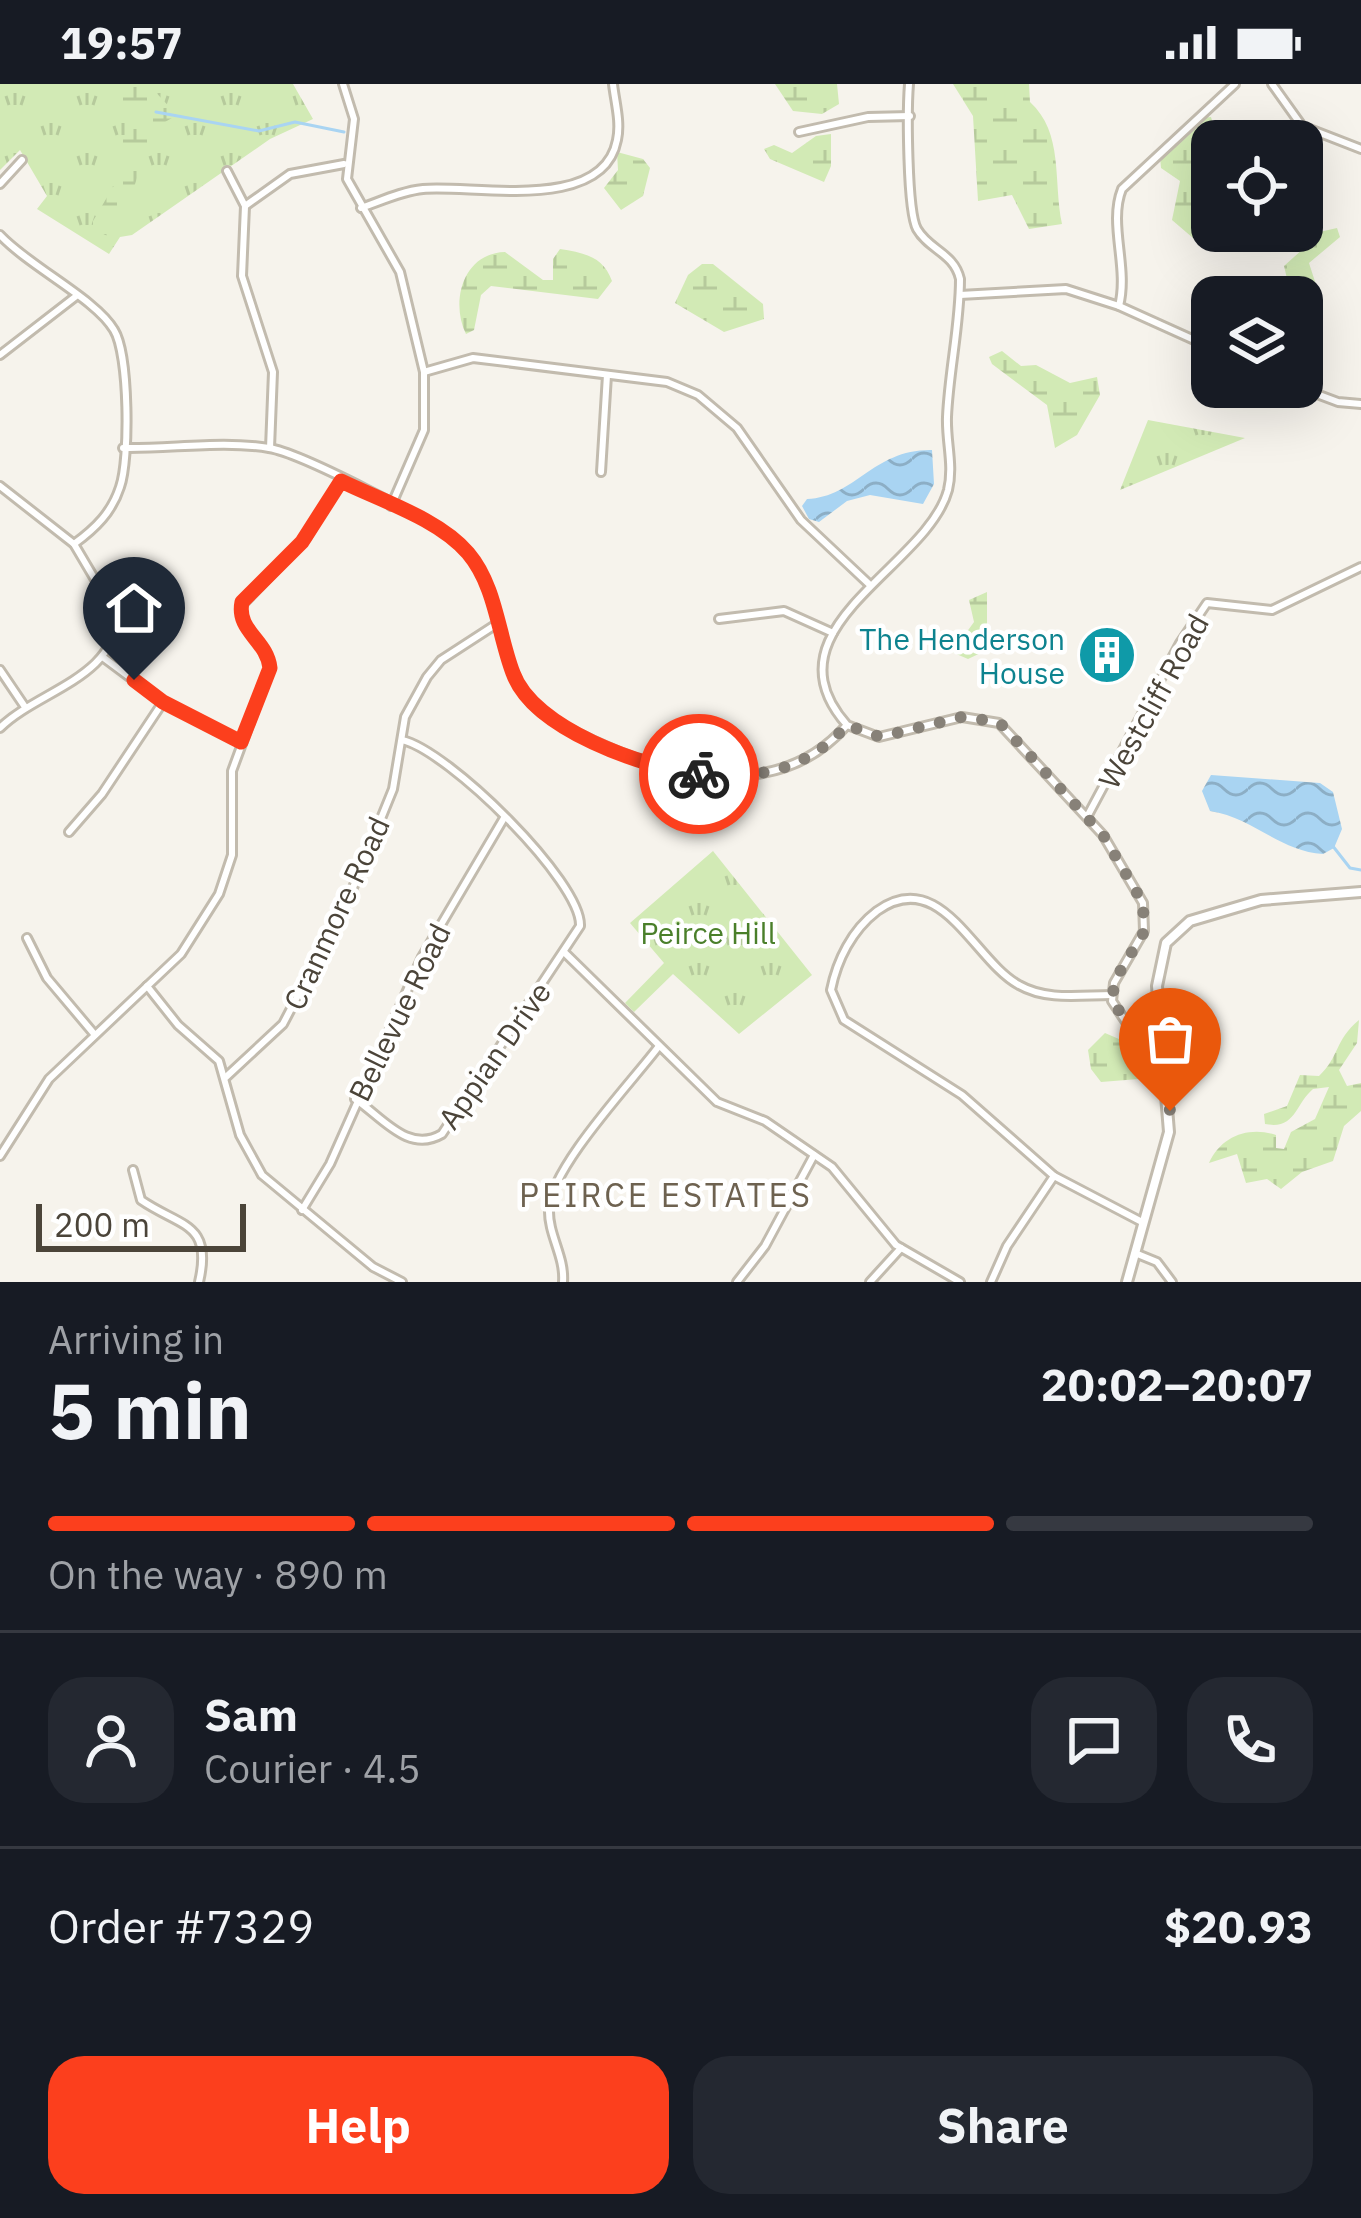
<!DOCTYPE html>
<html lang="en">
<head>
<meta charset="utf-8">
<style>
  body { margin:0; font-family:"IBM Plex Sans",sans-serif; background:#242831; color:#f1f3f6; height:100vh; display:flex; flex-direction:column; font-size:45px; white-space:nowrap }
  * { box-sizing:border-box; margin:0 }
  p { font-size:39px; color:#9ea1a6 }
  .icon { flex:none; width:66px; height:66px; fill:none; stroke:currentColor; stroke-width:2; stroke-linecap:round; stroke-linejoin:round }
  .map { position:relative; height:1198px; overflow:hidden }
  .side { display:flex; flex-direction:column; background:#171b24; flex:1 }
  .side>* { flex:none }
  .tools { position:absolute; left:1191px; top:36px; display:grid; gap:24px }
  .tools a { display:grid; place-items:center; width:132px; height:132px; border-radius:24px; background:#171b24; box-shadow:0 12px 48px #0002; font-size:60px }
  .scale { position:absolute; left:36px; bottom:30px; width:210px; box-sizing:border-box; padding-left:12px; border:6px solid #4b4439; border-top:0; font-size:33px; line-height:42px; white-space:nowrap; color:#4b4439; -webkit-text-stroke:9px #fff; paint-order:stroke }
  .pin { position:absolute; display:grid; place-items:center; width:102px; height:102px; color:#fff; margin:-123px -51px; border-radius:50% 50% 50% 0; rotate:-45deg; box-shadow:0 0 12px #0007 }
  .pin .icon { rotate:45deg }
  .courier { position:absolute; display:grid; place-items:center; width:120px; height:120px; margin:-60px; border:9px solid #fc3f1d; border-radius:50%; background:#fff; color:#222; box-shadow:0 3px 15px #0007 }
  .head em { font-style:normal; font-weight:800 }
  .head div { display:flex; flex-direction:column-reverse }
  .head { display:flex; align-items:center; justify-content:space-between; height:204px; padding:0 48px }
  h1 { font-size:78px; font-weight:800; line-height:90px }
  .bar { display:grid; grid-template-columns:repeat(4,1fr); gap:18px 12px; align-content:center; height:144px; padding:0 48px }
  .bar i { height:15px; border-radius:9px; background:#363941 }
  .bar .selected { background:#fc3f1d }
  .bar p { grid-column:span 4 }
  .line { display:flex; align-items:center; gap:30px; padding:0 48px; border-top:3px solid #363941 }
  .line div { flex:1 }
  .round { display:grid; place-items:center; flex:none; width:126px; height:126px; border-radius:36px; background:#242831 }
  .action { display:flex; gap:24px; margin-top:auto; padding:24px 48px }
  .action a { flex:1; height:138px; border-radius:36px; background:#fc3f1d; color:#fff; font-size:48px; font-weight:800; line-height:138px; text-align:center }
  .action a+a { background:#242831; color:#f1f3f6 }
  .status { display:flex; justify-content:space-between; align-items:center; height:84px; padding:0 60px; background:#171b24; direction:ltr }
  .status svg { height:33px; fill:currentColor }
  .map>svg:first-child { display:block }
  .grass { fill:url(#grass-tufts) }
  .wetland { fill:url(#wetland-marsh) }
  .water { fill:url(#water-waves) }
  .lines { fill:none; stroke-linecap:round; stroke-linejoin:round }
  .stream { stroke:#a9d4f2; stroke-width:3 }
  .minor-casing { stroke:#c2bbae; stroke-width:12 }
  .tertiary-casing { stroke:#c2bbae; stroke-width:14 }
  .minor { stroke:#fff; stroke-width:6 }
  .tertiary { stroke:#fff; stroke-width:8 }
  .done { stroke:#878178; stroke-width:12; stroke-dasharray:0 21.6 }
  .route { stroke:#fc3f1d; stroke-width:15 }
  .labels { text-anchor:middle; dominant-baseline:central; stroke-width:9; stroke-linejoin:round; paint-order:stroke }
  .culture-label { font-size:30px; fill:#0d838f; stroke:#fff; text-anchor:end }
  .street-label { font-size:30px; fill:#4b4439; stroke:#fff }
  .park-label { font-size:30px; fill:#4a7f2a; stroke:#fff }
  .neighbourhood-label { font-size:33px; letter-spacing:3px; fill:#6e6250; stroke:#fff }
</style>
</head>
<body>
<div class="status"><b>19:57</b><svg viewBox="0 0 49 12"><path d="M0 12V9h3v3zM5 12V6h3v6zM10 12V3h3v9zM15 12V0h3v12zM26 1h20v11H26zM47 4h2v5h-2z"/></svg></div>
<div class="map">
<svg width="1361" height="1198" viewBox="0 0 1361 1198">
  <defs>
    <pattern id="grass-tufts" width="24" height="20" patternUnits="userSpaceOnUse" patternTransform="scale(3)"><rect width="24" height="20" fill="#d2eab5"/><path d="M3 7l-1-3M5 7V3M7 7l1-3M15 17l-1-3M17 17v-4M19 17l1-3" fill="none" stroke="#b6ca9c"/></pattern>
    <pattern id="wetland-marsh" width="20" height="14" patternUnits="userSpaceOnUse" patternTransform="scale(3)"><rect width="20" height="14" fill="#d2eab5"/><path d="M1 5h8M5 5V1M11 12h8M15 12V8" fill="none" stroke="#b6ca9c"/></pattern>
    <pattern id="water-waves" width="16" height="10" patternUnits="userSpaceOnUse" patternTransform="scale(3)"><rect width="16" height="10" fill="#a9d4f2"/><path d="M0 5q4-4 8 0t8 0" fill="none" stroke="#8caec5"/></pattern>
  </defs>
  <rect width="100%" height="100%" fill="#f6f3ec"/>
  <g class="grass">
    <polygon points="0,0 293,0 313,35 270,55 132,151 120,153 109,170 37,125 47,112 20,66 0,86"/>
    <polygon points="1148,336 1245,354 1120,406"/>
    <polygon points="713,767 812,891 739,950 673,890 634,928 625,919 664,879 630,839"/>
  </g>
  <g class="wetland">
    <polygon points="91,0 148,0 177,31 153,45 120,146 108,152 93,146 93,137 122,88 118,65 132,37"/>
    <polygon points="775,0 837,0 839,20 822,30 793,27"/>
    <path d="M953,0H1029L1030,18C1064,49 1053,97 1062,140L1029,145L1012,111L978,117L973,32Z"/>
    <polygon points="1211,33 1218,57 1212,57 1212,147 1246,152 1220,156 1207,166 1172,136 1180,97 1161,84 1160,73 1191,35"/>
    <polygon points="831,50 831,82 824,98 770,75 764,65 774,61 792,69 816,52"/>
    <polygon points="617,68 643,75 650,84 643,112 621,126 604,104 618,86"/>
    <polygon points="1337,144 1340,153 1309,179 1318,207 1289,203 1284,182 1304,164 1306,151"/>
    <path d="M560,165C584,169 603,172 612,197L598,215L491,202L481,211L474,246L466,250C450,218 463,169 505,168L543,196H553V175Z"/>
    <polygon points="702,180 713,180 763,220 764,235 724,248 675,219 688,191"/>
    <polygon points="1002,267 1021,282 1036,281 1070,299 1097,293 1100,311 1077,351 1055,364 1047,321 992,280 989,273"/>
    <polygon points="987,508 987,566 968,575 947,566 944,556 966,549 974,538 969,516"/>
    <path d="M1359,936L1357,959L1339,986L1347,1002L1361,999V1027L1344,1042L1333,1077L1302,1088L1281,1105L1267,1095L1246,1099L1237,1070L1209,1079C1221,1052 1249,1042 1276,1051V1064L1284,1065L1291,1048L1315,1035L1329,1003L1313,1005C1295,1020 1296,1046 1265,1040L1264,1030L1287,1022L1300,991L1319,992C1340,972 1334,957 1359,936Z"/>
    <polygon points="1105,949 1133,961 1137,970 1148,968 1151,994 1101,998 1091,985 1088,966"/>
  </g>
  <g class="water">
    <path d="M932,366L934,400L923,420L870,411L847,417L819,438L809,435L802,422L807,415C856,413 873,365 932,366Z"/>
    <path d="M1211,691L1320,699L1333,708L1342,745L1334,764L1323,770C1279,767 1252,733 1210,727L1202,707Z"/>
  </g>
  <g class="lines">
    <g class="stream">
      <polyline points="156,28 259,47 295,38 344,48"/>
      <polyline points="1332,761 1350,784 1361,786"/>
    </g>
    <defs>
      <g id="minor">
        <polyline points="343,0 354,35 347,95 400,188 424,288 424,346 391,422"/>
        <path d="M909,0C907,25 907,127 917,145C929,166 954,169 960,195C960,241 949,287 947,333C946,358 954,381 948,406C927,484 761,544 847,641L879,653L962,633L999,639L1103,751L1143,819L1144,847L1114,899L1112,917L1130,944L1161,949"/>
        <polyline points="1272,0 1302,42 1361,65"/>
        <polyline points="799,48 868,33 910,32"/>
        <polyline points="227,87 245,122 242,192 273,288 270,364"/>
        <polyline points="0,100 22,76"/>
        <polyline points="245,122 290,90 344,80"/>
        <path d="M361,124C381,117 402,107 423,105C472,100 603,130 617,56C621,38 615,18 613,0"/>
        <path d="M0,151C30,183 96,215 114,246C129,270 130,375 120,403C112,428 96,444 74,460"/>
        <polyline points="960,211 1066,205 1119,222 1212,264"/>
        <path d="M1119,222C1129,183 1108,140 1122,105L1235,0"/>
        <polyline points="0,271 75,213"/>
        <polyline points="424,288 473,274 667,298 698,311 737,344 801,436 870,501"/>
        <polyline points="1298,303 1338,318 1361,320"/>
        <path d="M123,364C171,365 222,356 269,364C301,369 430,436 456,457C504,497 493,566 526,613C542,635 571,645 594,657C675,695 780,717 846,642"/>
        <polyline points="601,388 607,291"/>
        <path d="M0,402L74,460L116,531C118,593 37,607 0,644"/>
        <polyline points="719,535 784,527 833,549"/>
        <polyline points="104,574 163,618 241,658"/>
        <polyline points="0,586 25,623"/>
        <polyline points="1088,731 1180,559 1207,519 1272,526 1361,483"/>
        <polyline points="69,748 102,710 163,618"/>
        <polyline points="27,854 47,894 95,951"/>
        <polyline points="565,869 717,1018 765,1037 832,1083 896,1161 960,1198"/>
        <polyline points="147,902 178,941 219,977 240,1051 262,1091 373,1183 402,1198"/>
        <path d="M1111,911C1081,911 1047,917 1019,901C974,877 941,781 877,827C852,846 837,876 831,906L844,936L962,1011L1054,1092L1142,1138"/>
        <polyline points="226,993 283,940 348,816 393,705 405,633 427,593 441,576 498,539"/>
        <path d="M355,1015C382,1033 408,1070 442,1050L580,842C582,798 448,666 402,656"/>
        <path d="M0,1072L49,995L181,870L219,810L232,771V687L270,584C267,558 241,549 240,523L306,454L341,397"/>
        <path d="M133,1086L141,1116C180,1143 213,1138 199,1198"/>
        <polyline points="302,1126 330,1080 422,873 504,734"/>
        <polyline points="1135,1169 1157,1178 1172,1198"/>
        <path d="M563,1198C565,1172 548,1151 549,1125C551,1083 632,998 659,962"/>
        <polyline points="737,1198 765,1162 814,1071"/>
        <polyline points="870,1198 901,1164"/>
        <polyline points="991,1198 1007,1162 1054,1092"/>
      </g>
      <polyline id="tertiary" points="1127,1198 1169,1048 1157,902 1166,859 1190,837 1261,816 1361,808"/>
    </defs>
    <use href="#minor" class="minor-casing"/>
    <use href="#tertiary" class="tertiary-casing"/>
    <use href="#minor" class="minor"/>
    <use href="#tertiary" class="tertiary"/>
  </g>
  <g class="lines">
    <path class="done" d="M699,690C758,696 807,686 847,641L880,653L962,633L999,638L1103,751L1143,819L1144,848L1115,896L1112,916L1130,944L1161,949L1170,1027"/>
    <path class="route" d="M134,596L163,618L241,658L270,584C267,556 236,547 242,518L302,458L341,397C382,417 439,435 468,469C496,502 498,550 513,589C533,645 644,684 699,690"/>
  </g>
  <defs>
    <symbol id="building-disc" viewBox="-11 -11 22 22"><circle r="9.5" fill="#0f9aa8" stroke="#fff"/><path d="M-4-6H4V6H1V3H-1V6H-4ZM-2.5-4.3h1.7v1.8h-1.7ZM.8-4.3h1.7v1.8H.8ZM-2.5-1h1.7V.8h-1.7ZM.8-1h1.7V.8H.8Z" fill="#fff"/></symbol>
  </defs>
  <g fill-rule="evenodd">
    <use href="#building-disc" x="1074" y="538" width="66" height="66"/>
  </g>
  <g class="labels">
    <g class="culture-label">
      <text x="1065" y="554">The Henderson<tspan x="1065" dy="34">House</tspan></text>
    </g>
    <g class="street-label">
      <text transform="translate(1153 617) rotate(-61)">Westcliff Road</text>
      <text transform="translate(336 829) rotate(-65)">Cranmore Road</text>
      <text transform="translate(399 928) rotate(-64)">Bellevue Road</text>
      <text transform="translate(494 971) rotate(-55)">Appian Drive</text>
    </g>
    <g class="park-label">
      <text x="708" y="848">Peirce Hill</text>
    </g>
    <g class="neighbourhood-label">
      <text x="666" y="1110">PEIRCE ESTATES</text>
    </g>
  </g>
</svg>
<div class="tools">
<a><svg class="icon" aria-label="locate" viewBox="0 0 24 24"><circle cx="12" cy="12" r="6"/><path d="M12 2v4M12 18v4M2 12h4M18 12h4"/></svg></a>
<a><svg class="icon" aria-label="layers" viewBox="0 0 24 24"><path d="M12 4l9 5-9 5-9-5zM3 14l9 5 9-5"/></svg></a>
</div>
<div class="scale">200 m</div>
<div class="pin" style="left:1170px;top:1027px;background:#ea580c"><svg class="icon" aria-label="bag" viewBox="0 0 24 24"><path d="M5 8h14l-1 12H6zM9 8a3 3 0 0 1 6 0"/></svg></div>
<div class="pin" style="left:134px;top:596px;background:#1f2937"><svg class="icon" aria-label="home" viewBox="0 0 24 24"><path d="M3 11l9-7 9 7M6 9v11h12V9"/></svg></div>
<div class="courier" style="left:699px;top:690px"><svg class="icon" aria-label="bike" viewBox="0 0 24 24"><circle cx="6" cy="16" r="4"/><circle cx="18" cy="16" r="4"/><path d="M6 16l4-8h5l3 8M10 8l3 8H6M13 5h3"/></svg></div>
</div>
<section class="side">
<div class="head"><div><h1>5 min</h1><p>Arriving in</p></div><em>20:02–20:07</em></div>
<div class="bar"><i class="selected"></i><i class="selected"></i><i class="selected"></i><i></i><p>On the way · 890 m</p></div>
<div class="line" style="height:216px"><a class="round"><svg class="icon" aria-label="person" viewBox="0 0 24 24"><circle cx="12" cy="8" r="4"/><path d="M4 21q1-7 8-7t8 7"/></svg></a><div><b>Sam</b><p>Courier · 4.5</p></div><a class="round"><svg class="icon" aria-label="chat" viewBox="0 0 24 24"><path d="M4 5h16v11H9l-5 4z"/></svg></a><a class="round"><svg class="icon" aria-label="phone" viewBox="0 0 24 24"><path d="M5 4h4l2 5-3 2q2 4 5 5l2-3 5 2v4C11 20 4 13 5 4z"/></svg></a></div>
<div class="line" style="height:156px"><div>Order #7329</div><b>$20.93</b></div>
<div class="action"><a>Help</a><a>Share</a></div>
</section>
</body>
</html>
